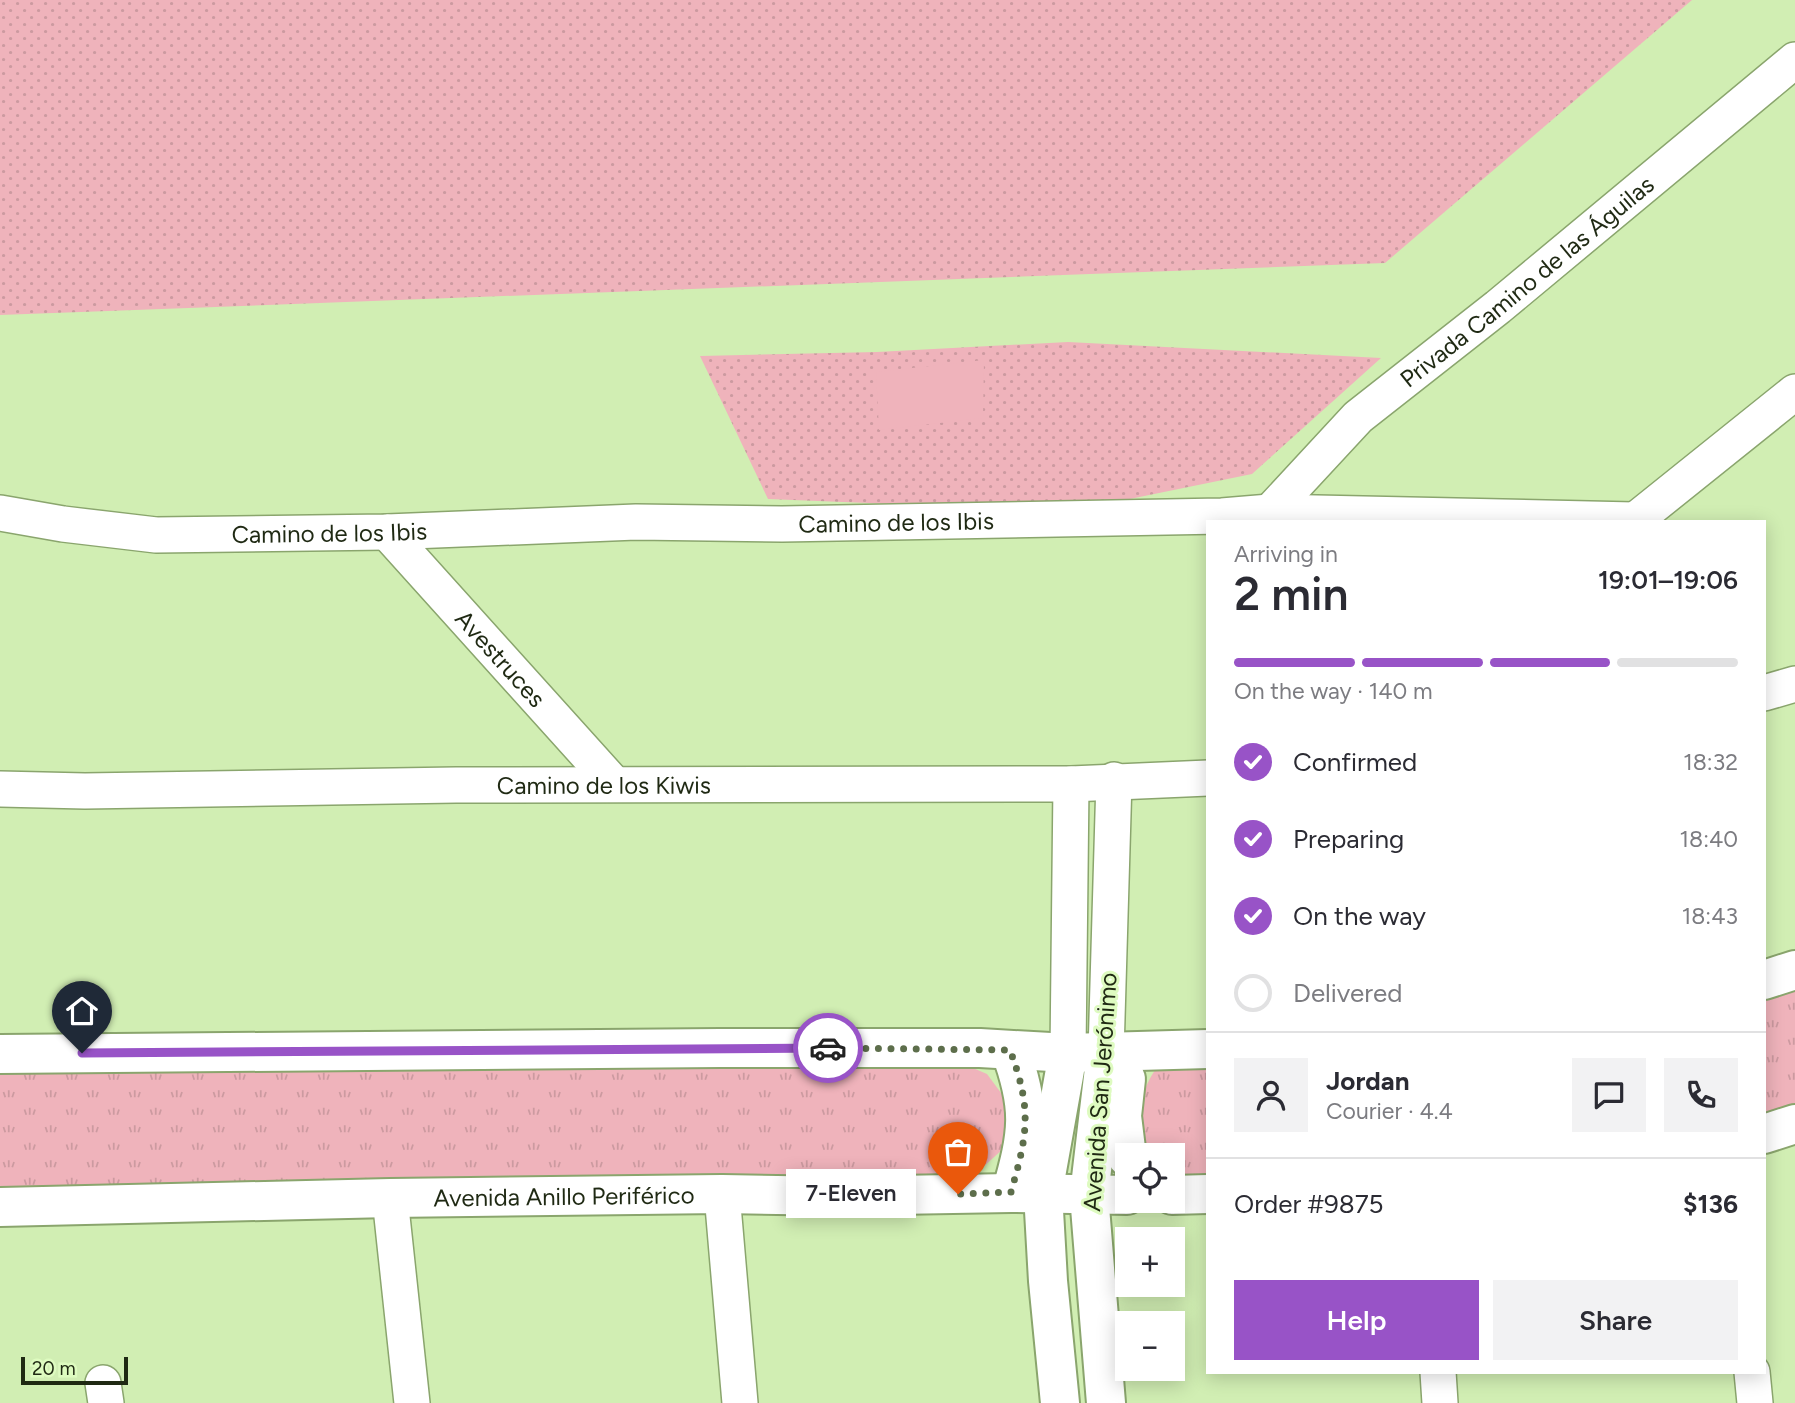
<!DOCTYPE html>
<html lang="en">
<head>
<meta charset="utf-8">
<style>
  body { margin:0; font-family:Figtree,sans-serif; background:#f2f2f3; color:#2b2b33; height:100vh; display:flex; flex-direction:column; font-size:26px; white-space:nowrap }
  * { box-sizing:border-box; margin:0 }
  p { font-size:23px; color:#7c7c81 }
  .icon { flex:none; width:38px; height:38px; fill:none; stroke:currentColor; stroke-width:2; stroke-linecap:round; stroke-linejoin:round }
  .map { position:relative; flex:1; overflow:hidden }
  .drawer { position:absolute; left:1206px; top:520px; width:560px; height:854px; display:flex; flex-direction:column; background:#fff; border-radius:0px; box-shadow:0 4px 18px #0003 }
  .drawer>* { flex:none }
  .buttons { position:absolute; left:1115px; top:1143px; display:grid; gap:14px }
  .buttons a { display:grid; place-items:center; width:70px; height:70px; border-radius:0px; background:#fff; box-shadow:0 4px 18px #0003; font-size:35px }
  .scale { position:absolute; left:21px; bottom:18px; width:107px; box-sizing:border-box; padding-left:7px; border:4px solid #1f2913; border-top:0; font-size:19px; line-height:24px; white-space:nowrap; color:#1f2913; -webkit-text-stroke:5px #defbc0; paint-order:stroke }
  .pin { position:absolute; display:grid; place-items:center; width:60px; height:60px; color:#fff; margin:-72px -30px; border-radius:50% 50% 50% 0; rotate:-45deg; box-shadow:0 0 7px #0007 }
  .pin .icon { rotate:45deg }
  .courier { position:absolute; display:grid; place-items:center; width:70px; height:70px; margin:-35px; border:5px solid #9853c7; border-radius:50%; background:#fff; color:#222; box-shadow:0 2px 9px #0007 }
  .bubble { position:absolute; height:49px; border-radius:0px; background:#fff; box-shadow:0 4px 18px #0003; font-size:23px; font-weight:600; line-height:49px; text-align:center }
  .summary em { font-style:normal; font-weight:600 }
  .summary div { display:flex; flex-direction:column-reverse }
  .summary { display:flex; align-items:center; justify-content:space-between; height:119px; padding:0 28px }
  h1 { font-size:46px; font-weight:600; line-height:52px }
  .bar { display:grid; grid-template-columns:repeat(4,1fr); gap:10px 7px; align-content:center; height:84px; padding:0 28px }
  .bar i { height:9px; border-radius:5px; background:#e1e1e2 }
  .bar .active { background:#9853c7 }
  .bar p { grid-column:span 4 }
  .line { display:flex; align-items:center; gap:18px; padding:0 28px; border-top:2px solid #e1e1e2 }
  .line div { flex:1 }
  .round { display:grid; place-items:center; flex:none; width:74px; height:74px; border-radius:0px; background:#f2f2f3 }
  ol { padding:0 28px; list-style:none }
  li { display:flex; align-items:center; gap:21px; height:77px }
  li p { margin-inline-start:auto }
  li .icon { padding:7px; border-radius:50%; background:#9853c7; color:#fff; stroke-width:4 }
  li:last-child { color:#7c7c81 }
  li i { width:38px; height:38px; border:4px solid #e1e1e2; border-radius:50% }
  .cta { display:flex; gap:14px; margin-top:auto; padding:14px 28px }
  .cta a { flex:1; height:80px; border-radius:0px; background:#9853c7; color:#fff; font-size:28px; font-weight:600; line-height:80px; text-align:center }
  .cta a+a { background:#f2f2f3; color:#2b2b33 }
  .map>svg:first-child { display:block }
  .grass { fill:url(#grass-tufts) }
  .park { fill:url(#park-dots) }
  .pitch { fill:#efb3bb }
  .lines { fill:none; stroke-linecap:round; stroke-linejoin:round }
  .minor-casing { stroke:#8aa56d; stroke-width:38 }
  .tertiary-casing { stroke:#8aa56d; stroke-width:42 }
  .minor { stroke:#fff; stroke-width:35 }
  .tertiary { stroke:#fff; stroke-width:38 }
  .done { stroke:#5d6e4b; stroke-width:7; stroke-dasharray:0 12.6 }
  .route { stroke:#9853c7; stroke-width:9 }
  .labels { text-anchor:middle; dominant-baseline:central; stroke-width:6; stroke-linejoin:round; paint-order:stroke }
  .street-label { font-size:24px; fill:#1f2913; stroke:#defbc0 }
</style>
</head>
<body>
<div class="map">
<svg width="1795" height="1403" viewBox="0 0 1795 1403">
  <defs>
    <pattern id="grass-tufts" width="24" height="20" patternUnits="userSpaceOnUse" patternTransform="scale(1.75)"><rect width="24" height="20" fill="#efb3bb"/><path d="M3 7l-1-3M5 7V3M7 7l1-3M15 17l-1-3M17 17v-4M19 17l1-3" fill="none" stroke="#cc9aa0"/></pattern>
    <pattern id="park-dots" width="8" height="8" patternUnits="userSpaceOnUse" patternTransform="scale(1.75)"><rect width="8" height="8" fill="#efb3bb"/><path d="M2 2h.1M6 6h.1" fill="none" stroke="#cc9aa0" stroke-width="1.8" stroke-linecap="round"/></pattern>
  </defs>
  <rect width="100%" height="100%" fill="#d1eeb3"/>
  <g class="grass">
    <polygon points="1795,987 1795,1104 1764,1113 1764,997"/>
    <path d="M1161,1062H1207V1180L1173,1179L1172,1155H1148C1138,1118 1136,1093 1161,1062Z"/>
    <polygon points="966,1065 987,1074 1010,1105 1003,1149 982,1168 962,1175 0,1188 0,1071"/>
  </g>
  <g class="park">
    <polygon points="0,0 1692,0 1385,263 0,315"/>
    <polygon points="1068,342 1381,358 1252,474 1071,511 768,499 700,356 877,352"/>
  </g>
  <polygon class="pitch" points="984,360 983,418 879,430 876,372"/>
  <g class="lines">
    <defs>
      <g id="minor">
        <path id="s1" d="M1270,512L1358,417L1498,307L1795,60"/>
        <path id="s2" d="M0,513L63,524L156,535L387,532L636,522L782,524L1222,516L1270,512L1634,520"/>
        <polyline points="1633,522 1795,392"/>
        <path id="s3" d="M387,532L614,784"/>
        <polyline points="1764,693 1795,684"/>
        <path id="s4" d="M0,789L85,791L456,785L1071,784L1208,778"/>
        <polyline points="1106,1052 1114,780"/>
        <polyline points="1068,1053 1071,784"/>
        <polyline points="722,1194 740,1403"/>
        <polyline points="390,1198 412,1403"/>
        <polyline points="1438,1372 1440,1403"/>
        <polyline points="1752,1372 1755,1403"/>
        <polyline points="103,1383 106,1403"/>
      </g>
      <g id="tertiary">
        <polyline points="1764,980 1795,970"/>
        <path d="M1010,1050C1032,1109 1028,1133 1011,1193"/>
        <polyline points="0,1054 720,1048 980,1048 1068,1053 1208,1049"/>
        <polyline points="1126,1079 1122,1116 1127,1157"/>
        <polyline points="1764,1134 1795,1124"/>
        <polyline points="1172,1195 1208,1194"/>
        <path id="s5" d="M0,1207L390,1198L722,1194L837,1196L1011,1193L1127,1195"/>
        <polyline points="1060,1403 1048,1281 1043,1193 1068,1053"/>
        <polyline points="1106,1403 1089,1195 1106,1052"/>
      </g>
    </defs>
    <use href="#minor" class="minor-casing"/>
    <use href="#tertiary" class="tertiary-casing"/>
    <use href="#minor" class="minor"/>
    <use href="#tertiary" class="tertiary"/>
  </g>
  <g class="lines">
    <path class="done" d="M828,1048L1010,1050C1032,1109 1028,1133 1011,1192L958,1194"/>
    <polyline class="route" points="82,1053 828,1048"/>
  </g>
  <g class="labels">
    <g class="street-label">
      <text stroke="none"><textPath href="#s1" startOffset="346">Privada Camino de las Águilas</textPath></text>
      <text stroke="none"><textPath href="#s2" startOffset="898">Camino de los Ibis</textPath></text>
      <text stroke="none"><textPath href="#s2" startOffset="331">Camino de los Ibis</textPath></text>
      <text stroke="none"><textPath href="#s3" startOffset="170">Avestruces</textPath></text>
      <text stroke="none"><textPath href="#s4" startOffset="604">Camino de los Kiwis</textPath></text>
      <text transform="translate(1100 1092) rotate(-86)">Avenida San Jerónimo</text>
      <text stroke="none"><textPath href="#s5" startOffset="564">Avenida Anillo Periférico</textPath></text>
    </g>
  </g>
</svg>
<div class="buttons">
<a><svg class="icon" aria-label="locate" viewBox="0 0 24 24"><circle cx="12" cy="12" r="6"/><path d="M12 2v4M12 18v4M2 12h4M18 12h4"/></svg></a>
<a>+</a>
<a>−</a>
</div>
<div class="scale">20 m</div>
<div class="pin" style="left:958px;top:1194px;background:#ea580c"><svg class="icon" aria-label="bag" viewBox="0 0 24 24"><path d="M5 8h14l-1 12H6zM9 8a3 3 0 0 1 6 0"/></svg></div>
<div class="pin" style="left:82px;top:1053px;background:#1f2937"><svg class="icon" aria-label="home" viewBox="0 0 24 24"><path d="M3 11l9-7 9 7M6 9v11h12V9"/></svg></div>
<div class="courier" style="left:828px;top:1048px"><svg class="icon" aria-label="car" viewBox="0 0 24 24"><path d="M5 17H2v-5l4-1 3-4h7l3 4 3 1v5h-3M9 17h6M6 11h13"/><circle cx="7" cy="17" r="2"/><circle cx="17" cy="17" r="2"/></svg></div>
<div class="bubble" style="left:786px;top:1169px;width:130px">7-Eleven</div>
<section class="drawer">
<div class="summary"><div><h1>2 min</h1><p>Arriving in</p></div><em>19:01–19:06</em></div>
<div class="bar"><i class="active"></i><i class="active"></i><i class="active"></i><i></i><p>On the way · 140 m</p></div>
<ol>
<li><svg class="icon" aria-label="check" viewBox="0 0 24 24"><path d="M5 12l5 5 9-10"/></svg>Confirmed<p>18:32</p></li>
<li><svg class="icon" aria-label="check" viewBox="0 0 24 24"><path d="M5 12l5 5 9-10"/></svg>Preparing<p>18:40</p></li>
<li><svg class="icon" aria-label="check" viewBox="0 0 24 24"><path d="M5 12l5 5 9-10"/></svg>On the way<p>18:43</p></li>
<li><i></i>Delivered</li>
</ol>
<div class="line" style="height:126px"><a class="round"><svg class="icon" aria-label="person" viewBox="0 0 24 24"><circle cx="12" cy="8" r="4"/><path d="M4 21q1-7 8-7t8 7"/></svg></a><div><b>Jordan</b><p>Courier · 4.4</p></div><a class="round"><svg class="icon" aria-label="chat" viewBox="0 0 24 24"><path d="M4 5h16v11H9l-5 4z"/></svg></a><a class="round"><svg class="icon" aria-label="phone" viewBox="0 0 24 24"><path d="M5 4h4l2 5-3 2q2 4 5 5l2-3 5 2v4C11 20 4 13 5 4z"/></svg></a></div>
<div class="line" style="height:91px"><div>Order #9875</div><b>$136</b></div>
<div class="cta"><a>Help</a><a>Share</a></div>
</section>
</div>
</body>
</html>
